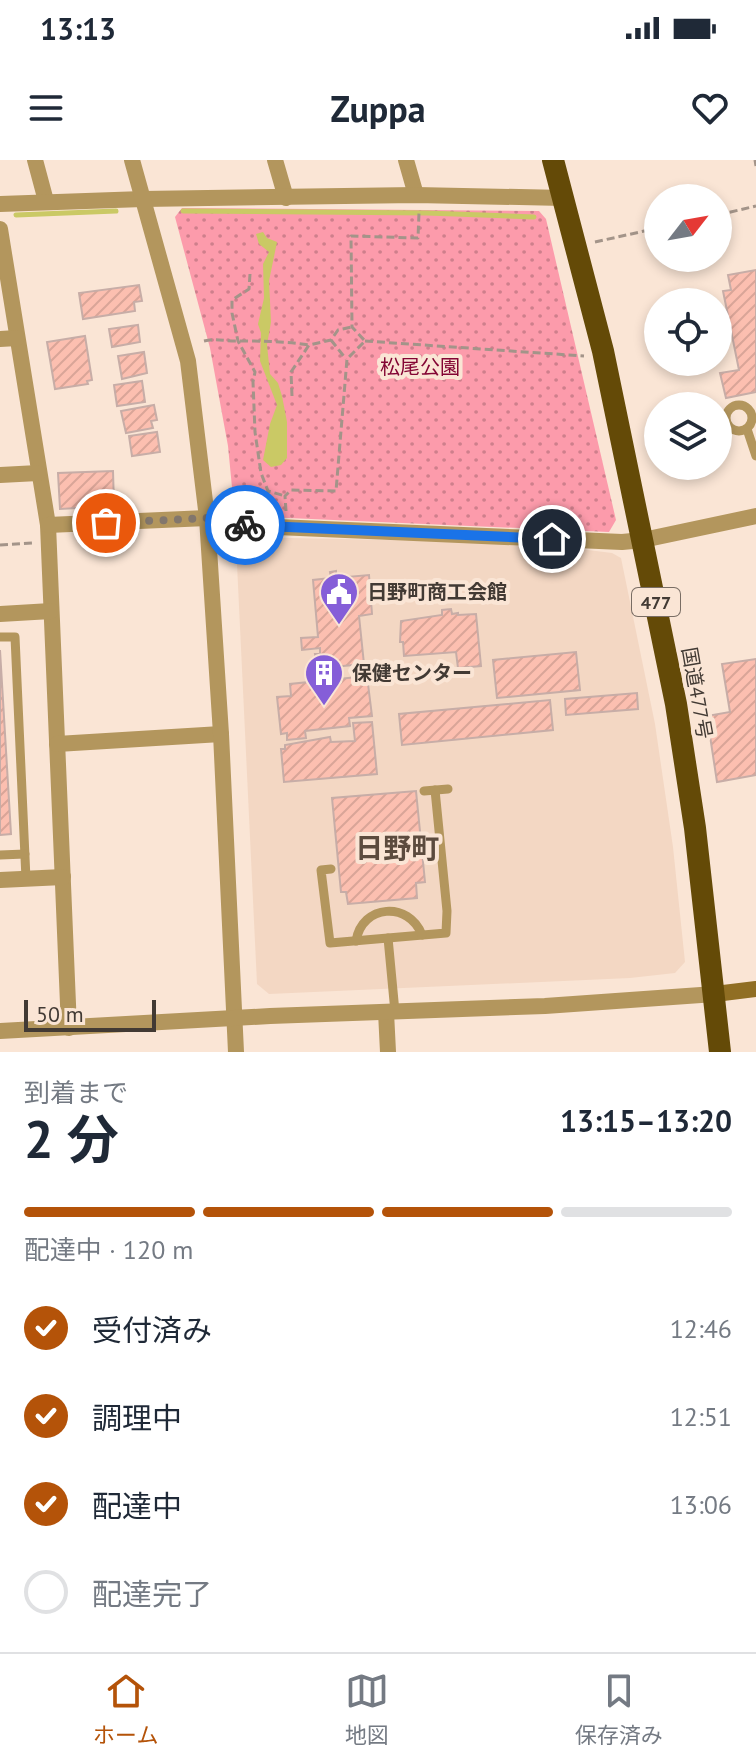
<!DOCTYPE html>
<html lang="ja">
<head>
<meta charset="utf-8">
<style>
  body { margin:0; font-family:"PT Sans","Noto Sans JP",sans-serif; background:#f2f2f3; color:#1f2937; height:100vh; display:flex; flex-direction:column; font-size:30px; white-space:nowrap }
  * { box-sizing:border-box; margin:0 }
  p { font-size:26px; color:#747a83 }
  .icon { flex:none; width:44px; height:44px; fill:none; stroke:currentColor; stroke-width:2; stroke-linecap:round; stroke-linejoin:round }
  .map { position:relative; height:892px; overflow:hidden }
  .panel { display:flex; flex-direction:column; background:#fff; flex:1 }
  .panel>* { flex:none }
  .needle { width:52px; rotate:59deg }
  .controls { position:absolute; left:644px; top:24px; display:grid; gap:16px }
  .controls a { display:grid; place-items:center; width:88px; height:88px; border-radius:50%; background:#fff; box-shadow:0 4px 12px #0003; font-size:40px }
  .scale { position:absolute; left:24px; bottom:20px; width:132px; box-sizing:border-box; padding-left:8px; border:4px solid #423a34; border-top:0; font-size:22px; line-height:28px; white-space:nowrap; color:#423a34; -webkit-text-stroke:6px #fae5d5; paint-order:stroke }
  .pin { position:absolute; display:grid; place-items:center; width:68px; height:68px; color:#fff; margin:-34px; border:4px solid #fff; border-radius:50%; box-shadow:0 2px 8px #0007 }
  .courier { position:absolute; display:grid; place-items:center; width:80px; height:80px; margin:-40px; border:6px solid #1a73e8; border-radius:50%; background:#fff; color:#222; box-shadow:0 2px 10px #0007 }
  .headline em { font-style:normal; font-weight:700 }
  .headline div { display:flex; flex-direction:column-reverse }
  .headline { display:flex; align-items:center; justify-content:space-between; height:136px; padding:0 24px }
  h1 { font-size:52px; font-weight:700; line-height:60px }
  .bar { display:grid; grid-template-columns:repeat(4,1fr); gap:12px 8px; align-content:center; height:96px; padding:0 24px }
  .bar i { height:10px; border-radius:6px; background:#e0e1e3 }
  .bar .active { background:#b45309 }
  .bar p { grid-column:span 4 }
  ol { padding:0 24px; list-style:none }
  li { display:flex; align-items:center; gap:24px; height:88px }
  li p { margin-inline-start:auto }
  li .icon { padding:8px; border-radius:50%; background:#b45309; color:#fff; stroke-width:4 }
  li:last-child { color:#747a83 }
  li i { width:44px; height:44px; border:4px solid #e0e1e3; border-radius:50% }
  .status { display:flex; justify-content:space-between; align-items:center; height:56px; padding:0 40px; background:#fff; direction:ltr }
  .status svg { height:22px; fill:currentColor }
  header { display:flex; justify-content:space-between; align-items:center; height:104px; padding:0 24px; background:#fff; font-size:36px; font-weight:700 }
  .dock { display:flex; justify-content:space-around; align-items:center; height:112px; border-top:2px solid #e0e1e3; background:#fff; font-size:22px; color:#747a83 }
  .dock a { display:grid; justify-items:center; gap:4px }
  .dock .active { color:#b45309 }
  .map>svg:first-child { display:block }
  .built { fill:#f3d7c3 }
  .park { fill:url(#park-dots) }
  .water { fill:#cac965 }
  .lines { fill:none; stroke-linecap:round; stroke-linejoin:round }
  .stream { stroke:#cac965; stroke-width:5 }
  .building { fill:url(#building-hatch); stroke:#c7ada7; stroke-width:2 }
  .path { stroke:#a39489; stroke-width:3; stroke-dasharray:8 4; stroke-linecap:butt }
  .service { stroke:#b3965d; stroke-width:9 }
  .minor { stroke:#b3965d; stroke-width:16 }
  .tertiary { stroke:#b3965d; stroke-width:16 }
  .secondary { stroke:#906e23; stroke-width:16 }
  .trunk { stroke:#644a07; stroke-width:22 }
  .done { stroke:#82766c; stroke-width:8; stroke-dasharray:0 14.4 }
  .route { stroke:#1a73e8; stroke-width:10 }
  .labels { text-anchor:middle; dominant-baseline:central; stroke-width:8; stroke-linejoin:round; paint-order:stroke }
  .shield { fill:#fae5d5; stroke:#796d64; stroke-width:2 }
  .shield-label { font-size:18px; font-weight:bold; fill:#423a34 }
  .park-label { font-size:20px; fill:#830534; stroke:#fae5d5 }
  .poi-label { font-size:20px; font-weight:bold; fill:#423a34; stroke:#fae5d5; text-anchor:start }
  .street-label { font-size:20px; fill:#423a34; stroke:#fae5d5 }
  .district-label { font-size:28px; font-weight:bold; fill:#5c4b3e; stroke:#fae5d5 }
</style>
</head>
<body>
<div class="status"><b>13:13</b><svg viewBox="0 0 49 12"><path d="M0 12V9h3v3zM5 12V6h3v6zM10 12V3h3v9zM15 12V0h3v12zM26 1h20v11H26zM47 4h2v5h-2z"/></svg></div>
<header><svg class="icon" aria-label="menu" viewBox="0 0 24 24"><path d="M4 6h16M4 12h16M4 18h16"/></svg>Zuppa<svg class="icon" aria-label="heart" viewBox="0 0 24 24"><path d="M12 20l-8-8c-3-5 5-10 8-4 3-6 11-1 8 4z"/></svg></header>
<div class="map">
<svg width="756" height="892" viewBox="0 0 756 892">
  <defs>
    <pattern id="park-dots" width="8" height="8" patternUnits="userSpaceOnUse" patternTransform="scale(2)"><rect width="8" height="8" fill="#fc9bab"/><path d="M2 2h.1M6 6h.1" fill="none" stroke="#ce7f8c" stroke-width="1.8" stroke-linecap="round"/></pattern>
    <pattern id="building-hatch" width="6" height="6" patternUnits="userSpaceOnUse" patternTransform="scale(2)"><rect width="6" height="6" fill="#fcbfb0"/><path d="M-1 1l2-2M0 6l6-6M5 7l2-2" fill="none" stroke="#d9a598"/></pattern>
  </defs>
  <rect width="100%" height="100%" fill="#fae5d5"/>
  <polygon class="built" points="243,377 532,383 612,393 621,398 655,564 673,687 685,802 675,813 630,818 269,834 257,824 236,383"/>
  <polygon class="park" points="182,48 539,51 546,59 616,360 609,372 242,356 234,348 228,286 210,188 175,57"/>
  <polygon class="water" points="263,72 267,78 277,82 269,121 271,162 267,185 270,214 278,223 282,236 287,262 287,298 281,305 271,307 263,300 270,264 277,245 260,201 261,173 258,164 264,138 263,104 269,92 259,84 256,74"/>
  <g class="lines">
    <g class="stream">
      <polyline points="183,51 427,53 534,57"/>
      <polyline points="16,55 116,51"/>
    </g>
  </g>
  <g class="building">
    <polygon points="756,110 756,232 726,238 720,213 739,210 723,131 731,130 728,115"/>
    <polygon points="139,125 142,141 134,142 135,151 83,159 79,133"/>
    <polygon points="138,165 140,182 112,187 109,169"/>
    <polygon points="85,176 92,220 87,221 88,224 55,229 47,182"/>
    <polygon points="144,192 147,213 122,219 118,196"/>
    <polygon points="142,221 145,242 117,246 114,225"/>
    <polygon points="154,245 157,260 151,261 153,268 126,273 121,251"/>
    <polygon points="157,272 160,292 132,296 129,276"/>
    <polygon points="113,311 114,346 60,349 58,313"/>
    <polygon points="336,411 336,418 369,415 372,454 359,456 364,504 322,508 321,498 316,499 315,494 320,494 320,488 302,490 301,478 318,477 313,420 331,418 330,412"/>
    <polygon points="451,449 452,454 458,453 458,455 476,454 481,506 458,508 456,492 404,496 403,482 400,482 401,461 442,455 442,450"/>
    <polygon points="0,490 11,674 0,675"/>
    <polygon points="576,492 580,530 497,538 493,500"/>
    <polygon points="756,499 756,615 717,622 707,556 730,552 722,504"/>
    <polygon points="367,516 372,556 349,558 350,566 305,571 306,578 287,580 287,573 281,574 277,537 291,536 290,524"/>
    <polygon points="637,533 638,549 566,555 565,539"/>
    <polygon points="550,540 553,570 402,585 399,554"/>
    <polygon points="372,562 377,614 284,622 281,589 285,589 285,585 330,577 331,582 355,581 353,563"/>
    <polygon points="416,631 425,722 416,723 417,738 348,744 346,732 341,732 332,638"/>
  </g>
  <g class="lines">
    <g class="path">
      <polyline points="755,0 756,6"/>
      <polyline points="718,55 756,46"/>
      <polyline points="595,82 658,68"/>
      <polyline points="250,114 249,129 232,140 232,153 238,181 255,212 253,222 255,272 261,313 268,331 285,336"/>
      <polyline points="331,180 346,199"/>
      <path d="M204,181C216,178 223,181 236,181C261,181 284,181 309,185"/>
      <polyline points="365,181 584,196"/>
      <polyline points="292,236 291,212 309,185 331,180 338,170 352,167"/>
      <polyline points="286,351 285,336 291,330 336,331 347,199 365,181 352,167 351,76 418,78 419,53"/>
      <polyline points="0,385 33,383"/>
    </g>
    <g class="service">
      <circle cx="739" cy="258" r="13"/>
      <polyline points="747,269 756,296"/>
      <polyline points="0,477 15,477 26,719"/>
      <polyline points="424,631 448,629"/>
      <polyline points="0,695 25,694"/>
      <polyline points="331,709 321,710 330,783 446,773 447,751 435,630"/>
      <polyline points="388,778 395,852"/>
      <path d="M356,781C362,744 409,741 422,775"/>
    </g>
    <g class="minor">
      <polyline points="35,0 46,41"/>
      <polyline points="275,0 286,38"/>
      <polyline points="406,0 416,35"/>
      <polyline points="0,44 143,39 416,35 564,38"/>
      <polyline points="0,69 48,365 69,868"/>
      <polyline points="0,179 17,178"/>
      <polyline points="0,315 38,313"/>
      <polyline points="208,364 622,382 643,380"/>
      <polyline points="48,365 207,358"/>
      <polyline points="0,454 51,451"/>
      <polyline points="57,584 221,574"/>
      <polyline points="0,720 63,717"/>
      <polyline points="386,852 388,892"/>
    </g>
    <g class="tertiary">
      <polyline points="132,0 188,201 207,358 221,574 236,892"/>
      <polyline points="643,380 756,356"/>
      <polyline points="0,871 270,856 545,846 715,834"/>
    </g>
    <polyline class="secondary" points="715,834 756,829"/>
    <polyline class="trunk" points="553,0 603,191 676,544 695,668 720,892"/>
  </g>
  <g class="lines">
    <polyline class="done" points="106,363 207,358 208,364 245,365"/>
    <polyline class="route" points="245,365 552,379"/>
  </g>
  <defs>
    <symbol id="civic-pin" viewBox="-11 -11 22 30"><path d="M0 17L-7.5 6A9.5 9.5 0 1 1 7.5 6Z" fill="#855ed8" stroke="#fae5d5"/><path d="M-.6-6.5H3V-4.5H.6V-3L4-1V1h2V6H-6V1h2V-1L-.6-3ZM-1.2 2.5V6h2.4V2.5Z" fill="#fff"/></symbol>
    <symbol id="building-pin" viewBox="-11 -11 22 30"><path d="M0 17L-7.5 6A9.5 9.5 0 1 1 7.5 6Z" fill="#855ed8" stroke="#fae5d5"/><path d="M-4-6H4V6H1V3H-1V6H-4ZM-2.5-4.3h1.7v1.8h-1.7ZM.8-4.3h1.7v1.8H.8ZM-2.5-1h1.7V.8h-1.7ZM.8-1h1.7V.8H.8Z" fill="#fff"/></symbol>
  </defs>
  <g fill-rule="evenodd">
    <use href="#civic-pin" x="317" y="410" width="44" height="60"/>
    <use href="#building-pin" x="302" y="491" width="44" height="60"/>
  </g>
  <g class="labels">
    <rect class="shield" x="632" y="428" width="48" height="28" rx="6"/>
    <g class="shield-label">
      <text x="656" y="442">477</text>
    </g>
    <g class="park-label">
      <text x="420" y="207">松尾公園</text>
    </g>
    <g class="poi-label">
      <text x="367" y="432">日野町商工会館</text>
      <text x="352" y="513">保健センター</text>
    </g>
    <g class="street-label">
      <text transform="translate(697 533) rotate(80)">国道477号</text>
    </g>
    <g class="district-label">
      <text x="397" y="687">日野町</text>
    </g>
  </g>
</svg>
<div class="controls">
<a><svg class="needle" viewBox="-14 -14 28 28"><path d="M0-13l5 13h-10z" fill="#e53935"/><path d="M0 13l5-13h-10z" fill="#747a83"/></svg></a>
<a><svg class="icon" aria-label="locate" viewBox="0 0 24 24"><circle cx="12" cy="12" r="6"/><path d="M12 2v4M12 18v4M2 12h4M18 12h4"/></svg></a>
<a><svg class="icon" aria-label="layers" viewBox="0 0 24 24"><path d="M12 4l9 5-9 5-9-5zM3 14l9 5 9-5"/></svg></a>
</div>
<div class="scale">50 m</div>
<div class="pin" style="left:106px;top:363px;background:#ea580c"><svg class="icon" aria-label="bag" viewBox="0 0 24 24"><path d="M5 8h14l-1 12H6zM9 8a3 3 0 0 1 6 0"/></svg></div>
<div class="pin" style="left:552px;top:379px;background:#1f2937"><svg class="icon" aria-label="home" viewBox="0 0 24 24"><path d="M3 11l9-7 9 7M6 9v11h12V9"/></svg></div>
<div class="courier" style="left:245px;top:365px"><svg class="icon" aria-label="bike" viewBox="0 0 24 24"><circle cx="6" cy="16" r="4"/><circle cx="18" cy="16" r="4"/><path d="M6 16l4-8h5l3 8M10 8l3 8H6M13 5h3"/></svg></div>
</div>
<section class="panel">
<div class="headline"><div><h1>2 分</h1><p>到着まで</p></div><em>13:15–13:20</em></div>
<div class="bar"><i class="active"></i><i class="active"></i><i class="active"></i><i></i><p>配達中 · 120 m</p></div>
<ol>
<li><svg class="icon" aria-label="check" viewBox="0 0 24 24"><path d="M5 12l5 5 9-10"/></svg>受付済み<p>12:46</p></li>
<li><svg class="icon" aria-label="check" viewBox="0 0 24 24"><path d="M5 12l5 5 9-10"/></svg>調理中<p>12:51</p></li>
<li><svg class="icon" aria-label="check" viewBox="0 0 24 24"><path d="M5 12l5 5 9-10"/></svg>配達中<p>13:06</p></li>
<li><i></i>配達完了</li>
</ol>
</section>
<nav class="dock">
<a class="active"><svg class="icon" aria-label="home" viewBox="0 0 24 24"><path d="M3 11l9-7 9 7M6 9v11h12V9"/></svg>ホーム</a>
<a><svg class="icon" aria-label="map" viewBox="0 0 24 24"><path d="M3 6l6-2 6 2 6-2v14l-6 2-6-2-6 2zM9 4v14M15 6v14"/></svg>地図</a>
<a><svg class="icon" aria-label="saved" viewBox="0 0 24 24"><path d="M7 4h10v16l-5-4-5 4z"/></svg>保存済み</a>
</nav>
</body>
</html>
